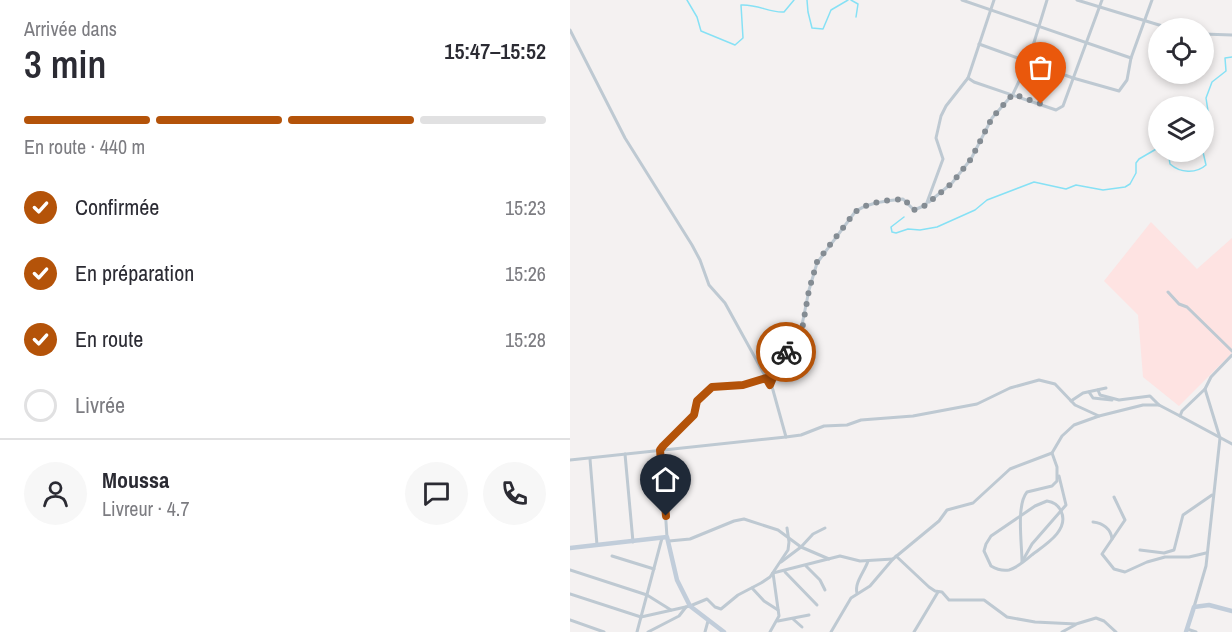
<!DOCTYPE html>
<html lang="fr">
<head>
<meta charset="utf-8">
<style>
  body { margin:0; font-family:"Archivo Narrow",sans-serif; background:#f7f7f7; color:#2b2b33; height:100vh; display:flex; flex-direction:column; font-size:22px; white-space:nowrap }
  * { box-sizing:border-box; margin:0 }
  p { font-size:20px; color:#7c7c81 }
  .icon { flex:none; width:33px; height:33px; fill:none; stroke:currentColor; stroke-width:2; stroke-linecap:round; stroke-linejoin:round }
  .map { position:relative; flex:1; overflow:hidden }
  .sheet { display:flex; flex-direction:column; background:#fff; width:570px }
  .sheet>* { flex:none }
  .controls { position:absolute; left:578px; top:18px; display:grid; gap:12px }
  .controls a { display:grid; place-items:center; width:66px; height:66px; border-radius:50%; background:#fff; box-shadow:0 3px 9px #0003; font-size:30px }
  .pin { position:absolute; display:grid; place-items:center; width:51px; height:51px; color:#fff; margin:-62px -26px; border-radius:50% 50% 50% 0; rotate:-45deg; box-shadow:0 0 6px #0007 }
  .pin .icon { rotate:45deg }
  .courier { position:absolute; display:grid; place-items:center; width:60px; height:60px; margin:-30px; border:4px solid #b45309; border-radius:50%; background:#fff; color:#222; box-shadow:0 2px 8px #0007 }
  .summary em { font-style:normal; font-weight:600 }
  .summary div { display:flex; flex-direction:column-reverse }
  .summary { display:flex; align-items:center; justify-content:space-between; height:102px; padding:0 24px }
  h1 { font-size:39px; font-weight:600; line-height:45px }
  .bar { display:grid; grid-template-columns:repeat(4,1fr); gap:9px 6px; align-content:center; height:72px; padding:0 24px }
  .bar i { height:8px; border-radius:4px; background:#e1e1e2 }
  .bar .selected { background:#b45309 }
  .bar p { grid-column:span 4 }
  .line { display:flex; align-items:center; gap:15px; padding:0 24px; border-top:2px solid #e1e1e2 }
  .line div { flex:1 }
  .round { display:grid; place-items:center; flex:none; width:63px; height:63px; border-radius:32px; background:#f7f7f7 }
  ol { padding:0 24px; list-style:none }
  li { display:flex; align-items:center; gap:18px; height:66px }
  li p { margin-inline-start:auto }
  li .icon { padding:6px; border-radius:50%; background:#b45309; color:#fff; stroke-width:4 }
  li:last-child { color:#7c7c81 }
  li i { width:33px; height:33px; border:3px solid #e1e1e2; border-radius:50% }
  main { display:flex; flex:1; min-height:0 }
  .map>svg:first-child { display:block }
  .medical { fill:#fee3e2 }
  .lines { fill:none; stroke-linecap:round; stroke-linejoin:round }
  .stream { stroke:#86e1f5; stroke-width:1.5 }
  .street { stroke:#bec9d2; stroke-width:3 }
  .secondary { stroke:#c1cdda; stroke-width:4.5 }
  .done { stroke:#848c93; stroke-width:6; stroke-dasharray:0 10.8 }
  .route { stroke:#b45309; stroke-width:8 }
</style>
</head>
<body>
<main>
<section class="sheet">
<div class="summary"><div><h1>3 min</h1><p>Arrivée dans</p></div><em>15:47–15:52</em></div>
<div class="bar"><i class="selected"></i><i class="selected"></i><i class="selected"></i><i></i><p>En route · 440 m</p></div>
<ol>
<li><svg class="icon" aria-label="check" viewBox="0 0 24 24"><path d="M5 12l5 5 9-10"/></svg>Confirmée<p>15:23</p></li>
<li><svg class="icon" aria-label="check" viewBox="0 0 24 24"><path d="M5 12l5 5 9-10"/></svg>En préparation<p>15:26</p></li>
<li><svg class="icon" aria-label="check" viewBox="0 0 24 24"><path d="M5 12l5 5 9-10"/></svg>En route<p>15:28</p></li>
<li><i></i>Livrée</li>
</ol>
<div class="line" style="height:108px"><a class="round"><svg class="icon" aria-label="person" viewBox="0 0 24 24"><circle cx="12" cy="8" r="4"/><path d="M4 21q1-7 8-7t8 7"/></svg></a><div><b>Moussa</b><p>Livreur · 4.7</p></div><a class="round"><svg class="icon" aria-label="chat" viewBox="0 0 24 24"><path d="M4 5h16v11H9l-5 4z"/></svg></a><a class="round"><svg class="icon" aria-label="phone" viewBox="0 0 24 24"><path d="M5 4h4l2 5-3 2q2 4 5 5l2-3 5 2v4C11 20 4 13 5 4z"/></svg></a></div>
</section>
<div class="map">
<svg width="662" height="632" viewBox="0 0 662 632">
  <rect width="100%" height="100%" fill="#f4f1f1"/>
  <polygon class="medical" points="581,222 627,269 662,238 662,353 609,406 573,377 568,315 534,281"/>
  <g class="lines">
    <g class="stream">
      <path d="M117,0L127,17L131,31L165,45L173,38L171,5C188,4 199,13 214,12L224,0"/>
      <polyline points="237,0 238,12 242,28 253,29 261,10 278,0"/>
      <polyline points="281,0 288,4 286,17"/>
      <polyline points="633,134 640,124 636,98 642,82 656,71 655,58 662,57"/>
      <path d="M598,152L600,164C610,173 626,174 636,165L633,152"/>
      <polyline points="334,217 321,227 322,232 326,233 338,229 350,230 367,227 405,210 417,200 464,182 496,189 506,185 533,190 555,187 560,184 566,173 566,163 569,159 588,148"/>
    </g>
    <g class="street">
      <polyline points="392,0 561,58"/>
      <polyline points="424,0 398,78 404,82 486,110 493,106 532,0"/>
      <polyline points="507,0 599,28"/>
      <polyline points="0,30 55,138 122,245 130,260 139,285 155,303 199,383"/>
      <polyline points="633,34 662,35"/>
      <polyline points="409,44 503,78 549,91 557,80 561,58 582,0"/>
      <polyline points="359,202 382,183 401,159 422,118 443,94 458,62 477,0"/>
      <polyline points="598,292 609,304 617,307 662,351"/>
      <polyline points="662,355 641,377 635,389 612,411 610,416 662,444"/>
      <polyline points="528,390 530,395 549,400 580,396 589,405"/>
      <polyline points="519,392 523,398 542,400"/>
      <polyline points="501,401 513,393 536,388"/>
      <path d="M216,437L201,383L212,357L230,335L239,290L247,263L285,212C298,202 317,201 333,199L344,210L356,205L373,159L366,138L371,116L376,106L398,78"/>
      <polyline points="55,454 63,542"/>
      <polyline points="20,459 27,545"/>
      <polyline points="0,460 216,437 231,435 254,426 277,425 291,420 343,416 407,404 440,388 469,380 485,384 505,405 529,416"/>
      <polyline points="544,497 555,520 532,554 544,569 555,572 577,562 595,557 619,557 636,553"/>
      <path d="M477,501C483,502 488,504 491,511C500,530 475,545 463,554C456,560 447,568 439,570C433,571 426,569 421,566L414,551L416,544L421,536L465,506Z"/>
      <path d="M523,522C533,523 541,529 542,539"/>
      <polyline points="97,537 91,448 124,415 128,399 142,387 173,385 196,377"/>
      <polyline points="99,541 120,539 164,521 174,519 208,530 231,547 259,559"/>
      <polyline points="570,550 594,553 604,550 613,515 642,495"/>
      <polyline points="42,556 84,569"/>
      <polyline points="326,556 359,587 365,591 372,592 379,600 414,600 437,617 465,622 506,624 526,618 534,621 546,632"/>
      <polyline points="453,560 462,544 496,505 489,476"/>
      <polyline points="211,562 231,547 243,534 255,528"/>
      <path d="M452,562C452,544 446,505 457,492L482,486L487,481V467L482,453"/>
      <polyline points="236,566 250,580 255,590"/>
      <polyline points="0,570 77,595 101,610"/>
      <polyline points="215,572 247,605"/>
      <polyline points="203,573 270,556 290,561 323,559"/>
      <polyline points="182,588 194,601 208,610"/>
      <path d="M287,593C284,583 295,571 298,561"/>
      <polyline points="0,594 71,617 120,606 137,599 145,607 151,609 168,595 191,583 200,577 218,550 219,542 217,528"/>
      <polyline points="624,607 636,566 650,438 635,389"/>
      <polyline points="223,619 232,627"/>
      <polyline points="0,620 34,632"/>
      <polyline points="208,621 239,615"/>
      <polyline points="617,629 626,632"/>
      <polyline points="67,632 92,538"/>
      <polyline points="78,632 109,616 116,607"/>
      <polyline points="135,632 138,621"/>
      <polyline points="200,632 209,616 203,573"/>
      <polyline points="261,632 281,598 300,586 323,559 369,521 377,510 403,503 440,469 482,453 492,436 504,425 529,416 573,405 589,405 610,416"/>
      <polyline points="344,632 368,592"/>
      <polyline points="492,632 505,625"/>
    </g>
    <g class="secondary">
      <polyline points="0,548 97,537 107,580 120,606 154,632"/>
      <polyline points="616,632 624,607 639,605 662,611"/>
    </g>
  </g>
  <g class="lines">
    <path class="done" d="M216,352L228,339L232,330L239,290L247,262L285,212C298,202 318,200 334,199L344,210L356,205L382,183L401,159L422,118L443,94L471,104"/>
    <polyline class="route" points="96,516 90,450 93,446 124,415 127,401 142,387 173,385 196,378 200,385 210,361 216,352"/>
  </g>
</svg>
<div class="controls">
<a><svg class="icon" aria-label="locate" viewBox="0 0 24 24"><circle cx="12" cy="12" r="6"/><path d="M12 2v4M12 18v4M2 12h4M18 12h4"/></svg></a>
<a><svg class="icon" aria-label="layers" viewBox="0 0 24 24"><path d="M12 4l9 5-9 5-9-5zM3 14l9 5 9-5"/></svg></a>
</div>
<div class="pin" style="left:471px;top:104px;background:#ea580c"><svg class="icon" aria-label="bag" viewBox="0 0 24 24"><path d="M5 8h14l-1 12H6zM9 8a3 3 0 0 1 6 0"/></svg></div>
<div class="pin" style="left:96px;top:516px;background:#1f2937"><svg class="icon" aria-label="home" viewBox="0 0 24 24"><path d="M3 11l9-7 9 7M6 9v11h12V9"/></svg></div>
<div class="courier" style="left:216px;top:352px"><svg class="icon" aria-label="bike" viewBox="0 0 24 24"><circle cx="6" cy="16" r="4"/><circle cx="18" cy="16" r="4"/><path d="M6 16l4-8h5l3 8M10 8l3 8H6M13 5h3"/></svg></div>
</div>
</main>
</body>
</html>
